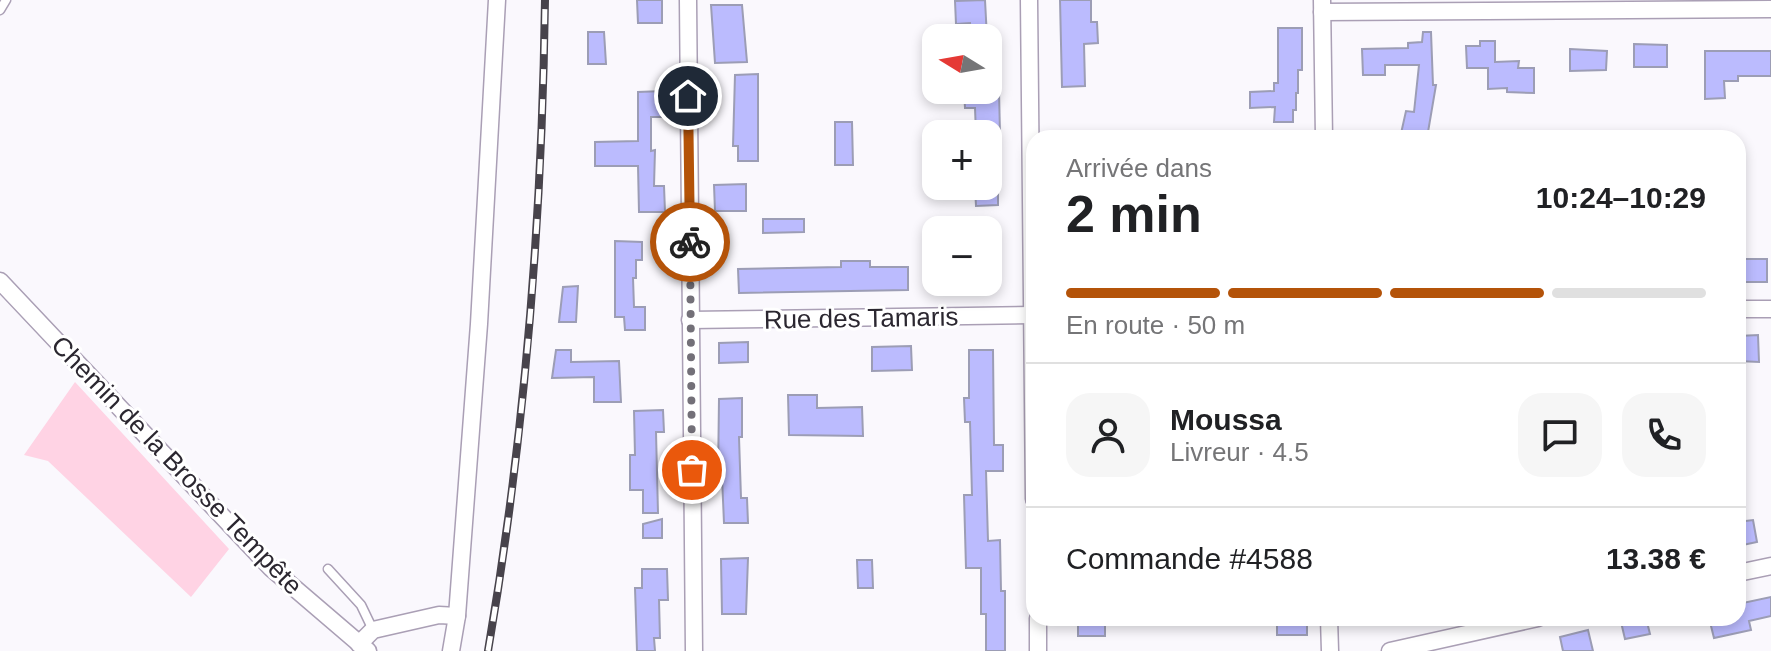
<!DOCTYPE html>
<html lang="fr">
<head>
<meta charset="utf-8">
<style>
  body { margin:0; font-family:Helvetica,sans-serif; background:#f6f6f6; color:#202124; height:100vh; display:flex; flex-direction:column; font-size:30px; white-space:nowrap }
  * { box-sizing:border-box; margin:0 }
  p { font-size:26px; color:#757577 }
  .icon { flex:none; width:44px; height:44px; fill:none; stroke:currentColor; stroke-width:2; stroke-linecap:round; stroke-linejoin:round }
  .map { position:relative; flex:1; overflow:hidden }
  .sheet { position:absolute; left:1026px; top:130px; width:720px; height:496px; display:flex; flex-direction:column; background:#fff; border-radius:24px; box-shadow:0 4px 12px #0003 }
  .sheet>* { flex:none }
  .needle { width:52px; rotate:281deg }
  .tools { position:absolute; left:922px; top:24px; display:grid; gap:16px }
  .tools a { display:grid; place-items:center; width:80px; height:80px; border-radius:16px; background:#fff; box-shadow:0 4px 12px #0003; font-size:40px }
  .pin { position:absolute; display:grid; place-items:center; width:68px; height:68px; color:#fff; margin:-34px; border:4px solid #fff; border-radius:50%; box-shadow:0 2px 8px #0007 }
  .courier { position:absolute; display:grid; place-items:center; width:80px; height:80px; margin:-40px; border:6px solid #b45309; border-radius:50%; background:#fff; color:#222; box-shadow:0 2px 10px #0007 }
  .headline em { font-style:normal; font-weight:700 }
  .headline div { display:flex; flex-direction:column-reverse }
  .headline { display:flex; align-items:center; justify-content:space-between; height:136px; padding:0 40px }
  h1 { font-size:52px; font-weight:700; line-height:60px }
  .bar { display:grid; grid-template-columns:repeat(4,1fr); gap:12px 8px; align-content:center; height:96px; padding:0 40px }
  .bar i { height:10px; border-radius:6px; background:#e0e0e0 }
  .bar .on { background:#b45309 }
  .bar p { grid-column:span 4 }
  .line { display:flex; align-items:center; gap:20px; padding:0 40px; border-top:2px solid #e0e0e0 }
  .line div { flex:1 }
  .round { display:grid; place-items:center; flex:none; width:84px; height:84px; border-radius:24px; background:#f6f6f6 }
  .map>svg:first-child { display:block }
  .green { fill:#ffd3e4 }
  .building { fill:#bbbbfe; stroke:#9c9db5; stroke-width:2 }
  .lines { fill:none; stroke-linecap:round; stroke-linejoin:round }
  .lane-casing { stroke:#aa9fb5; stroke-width:11 }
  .street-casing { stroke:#aa9fb5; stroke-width:19 }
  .lane { stroke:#fff; stroke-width:8 }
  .street { stroke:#fff; stroke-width:16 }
  .rail-casing { stroke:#47434b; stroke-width:8 }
  .rail { stroke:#fff; stroke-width:5; stroke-dasharray:15; stroke-linecap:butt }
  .done { stroke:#737078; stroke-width:8; stroke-dasharray:0 14.4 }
  .route { stroke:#b45309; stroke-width:10 }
  .labels { text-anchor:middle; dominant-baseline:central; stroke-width:6; stroke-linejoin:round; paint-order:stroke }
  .street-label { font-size:26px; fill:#2b2730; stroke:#fff }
</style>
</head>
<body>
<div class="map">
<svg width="1771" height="651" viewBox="0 0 1771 651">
  <rect width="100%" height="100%" fill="#faf8fd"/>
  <polygon class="green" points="75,382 229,549 191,597 48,461 24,455"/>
  <g class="building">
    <polygon points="637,0 662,0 662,23 638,23"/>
    <polygon points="985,0 987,38 970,38 970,23 956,24 955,1"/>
    <polygon points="1060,0 1091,0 1091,22 1097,22 1098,43 1084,44 1085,86 1062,87"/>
    <polygon points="711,5 742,5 747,62 715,63"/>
    <polygon points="1278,28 1302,28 1302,70 1298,70 1298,93 1296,93 1296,110 1293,110 1293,122 1274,122 1275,107 1250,108 1250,92 1274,91 1274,83 1278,83"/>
    <polygon points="588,32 604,32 606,64 588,64"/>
    <polygon points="1423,32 1431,32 1433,85 1436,85 1427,138 1400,138 1406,111 1414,112 1419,65 1385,65 1385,75 1363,75 1362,49 1408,48 1408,43 1422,42"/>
    <polygon points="1480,41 1495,41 1495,62 1519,61 1518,68 1534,68 1534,93 1507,92 1507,88 1488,89 1488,68 1467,68 1466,46 1480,46"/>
    <polygon points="1634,44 1667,45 1667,67 1634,67"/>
    <polygon points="1570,49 1607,51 1606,70 1570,71"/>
    <polygon points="1705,51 1771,51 1771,76 1738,76 1738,81 1724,81 1725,98 1705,99"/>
    <polygon points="758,74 758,161 738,161 738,146 733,146 735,75"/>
    <polygon points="964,90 999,90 1000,134 976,134 975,108 965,108"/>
    <polygon points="663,91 663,117 651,117 651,151 655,150 654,186 664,186 665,212 639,212 638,166 595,166 595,142 638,141 638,92"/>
    <polygon points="835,122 852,122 853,165 835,165"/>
    <polygon points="746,184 746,211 715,211 714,185"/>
    <polygon points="975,186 998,186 998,205 976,206"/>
    <polygon points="763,219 804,219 804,232 763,233"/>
    <polygon points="615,241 642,242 642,260 636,260 636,278 633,278 634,307 645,307 645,330 625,330 624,317 615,317"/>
    <rect x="1738" y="259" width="29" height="23"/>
    <polygon points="841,261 870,261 870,267 908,267 908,290 739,293 738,269 841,267"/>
    <polygon points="578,286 576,322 559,322 563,287"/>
    <polygon points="1758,335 1759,362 1738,361 1738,336"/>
    <polygon points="748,342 748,362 719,363 719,343"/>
    <polygon points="911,346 912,370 872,371 872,347"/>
    <polygon points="556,350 571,350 571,362 619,361 621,402 594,402 594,377 552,378"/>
    <polygon points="969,350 993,350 994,445 1003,445 1003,471 986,471 988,541 1000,540 1001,591 1005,591 1005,651 986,651 986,614 981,614 981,568 966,568 964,495 972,495 970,422 965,422 964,398 969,398"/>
    <polygon points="788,395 817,395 817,408 862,407 863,436 789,435"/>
    <polygon points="742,398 742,437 739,437 741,498 747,498 748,523 724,523 722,477 718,477 719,399"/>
    <polygon points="663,410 664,432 656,432 658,513 643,513 643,490 630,490 630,455 635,455 634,411"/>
    <polygon points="662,519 662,538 643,538 643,524"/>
    <polygon points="1753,520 1757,542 1738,546 1738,522"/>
    <polygon points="748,558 746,614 722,614 721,559"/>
    <polygon points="857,560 872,560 873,588 858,588"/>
    <polygon points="642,569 667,569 668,600 659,600 660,638 654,638 655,651 637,651 635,588 642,588"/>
    <polygon points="1771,597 1771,616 1749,621 1751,630 1714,638 1709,618 1738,618 1738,604"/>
    <rect x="1078" y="618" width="27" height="18"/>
    <rect x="1277" y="618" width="30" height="17"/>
    <polygon points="1646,618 1650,634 1625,639 1621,622"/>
    <polygon points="1588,630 1593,651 1563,651 1560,637"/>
  </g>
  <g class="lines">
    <defs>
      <g id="lane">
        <polyline points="0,10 6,0"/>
        <polyline points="328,569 361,605 373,630"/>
      </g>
      <g id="street">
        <polyline points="688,0 694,651"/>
        <polyline points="1029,0 1034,499"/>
        <polyline points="1322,0 1324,138"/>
        <polyline points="1322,12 1771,9"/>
        <polyline points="0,281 271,568 368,651"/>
        <polyline points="1738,309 1771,309"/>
        <polyline points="690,320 1031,315"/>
        <polyline points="1738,573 1771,566"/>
        <polyline points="1038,618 1038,651"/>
        <polyline points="1329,618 1330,651"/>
        <polyline points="359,644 373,630 439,615 457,616"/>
        <polyline points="451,651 457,616 479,324 497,0"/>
        <polyline points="1390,651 1538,618"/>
      </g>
    </defs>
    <use href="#lane" class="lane-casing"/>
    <use href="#street" class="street-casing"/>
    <use href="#lane" class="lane"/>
    <use href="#street" class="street"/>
    <defs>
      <path id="rail" d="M488,651C525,435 542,219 545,0"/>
    </defs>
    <use href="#rail" class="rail-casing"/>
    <use href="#rail" class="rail"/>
  </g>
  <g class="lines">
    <polyline class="done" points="690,242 692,470"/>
    <polyline class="route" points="688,96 690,242"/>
  </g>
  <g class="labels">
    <g class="street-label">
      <text transform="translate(861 318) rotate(-1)">Rue des Tamaris</text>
      <text transform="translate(177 465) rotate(46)">Chemin de la Brosse Tempête</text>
    </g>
  </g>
</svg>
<div class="tools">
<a><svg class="needle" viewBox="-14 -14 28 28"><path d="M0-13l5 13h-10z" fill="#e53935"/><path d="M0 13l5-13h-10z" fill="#757577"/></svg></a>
<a>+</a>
<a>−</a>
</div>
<div class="pin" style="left:692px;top:470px;background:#ea580c"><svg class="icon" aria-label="bag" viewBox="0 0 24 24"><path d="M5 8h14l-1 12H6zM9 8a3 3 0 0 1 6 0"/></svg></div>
<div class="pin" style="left:688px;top:96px;background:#1f2937"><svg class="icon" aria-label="home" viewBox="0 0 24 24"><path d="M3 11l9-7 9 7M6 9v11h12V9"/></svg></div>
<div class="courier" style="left:690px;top:242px"><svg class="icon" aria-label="bike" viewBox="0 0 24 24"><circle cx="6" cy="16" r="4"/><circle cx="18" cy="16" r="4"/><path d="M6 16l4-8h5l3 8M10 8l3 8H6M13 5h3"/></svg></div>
<section class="sheet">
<div class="headline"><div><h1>2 min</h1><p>Arrivée dans</p></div><em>10:24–10:29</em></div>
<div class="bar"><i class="on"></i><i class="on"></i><i class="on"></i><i></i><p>En route · 50 m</p></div>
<div class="line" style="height:144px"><a class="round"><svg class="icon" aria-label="person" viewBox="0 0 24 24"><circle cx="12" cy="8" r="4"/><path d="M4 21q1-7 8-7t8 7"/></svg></a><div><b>Moussa</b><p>Livreur · 4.5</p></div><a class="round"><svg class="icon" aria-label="chat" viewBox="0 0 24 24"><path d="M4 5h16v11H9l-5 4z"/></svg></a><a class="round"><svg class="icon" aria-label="phone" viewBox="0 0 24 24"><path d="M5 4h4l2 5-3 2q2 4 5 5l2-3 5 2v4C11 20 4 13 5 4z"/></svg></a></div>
<div class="line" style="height:104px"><div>Commande #4588</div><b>13.38 €</b></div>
</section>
</div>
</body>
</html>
